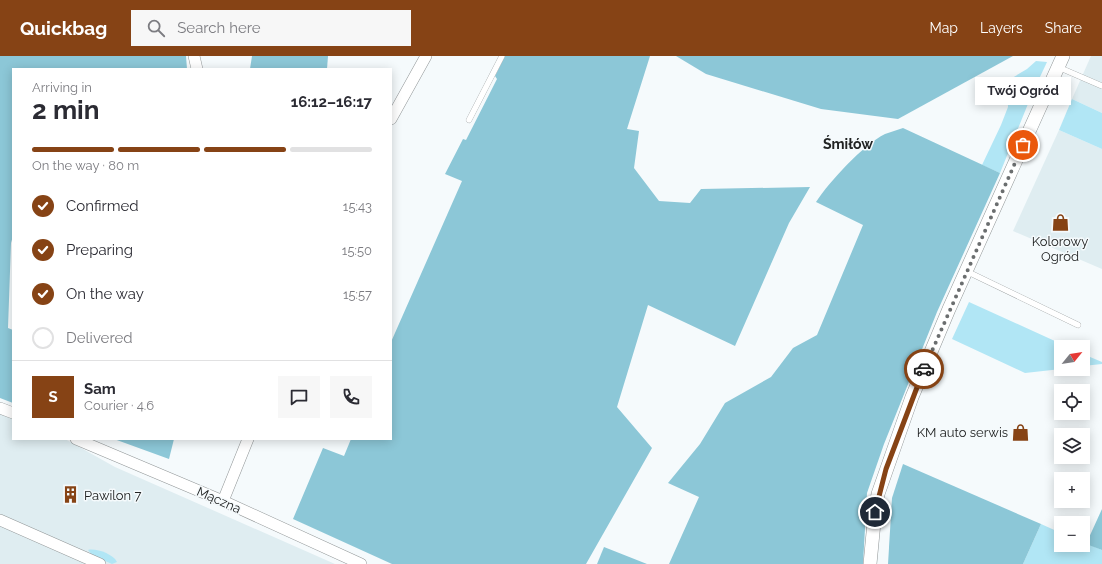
<!DOCTYPE html>
<html lang="en">
<head>
<meta charset="utf-8">
<style>
  body { margin:0; font-family:Raleway,sans-serif; background:#f7f7f7; color:#2b2b33; height:100vh; display:flex; flex-direction:column; font-size:15px; white-space:nowrap }
  * { box-sizing:border-box; margin:0 }
  p { font-size:13px; color:#7c7c81 }
  .icon { flex:none; width:22px; height:22px; fill:none; stroke:currentColor; stroke-width:2; stroke-linecap:round; stroke-linejoin:round }
  .map { position:relative; flex:1; overflow:hidden }
  .sheet { position:absolute; left:12px; top:12px; width:380px; height:372px; display:flex; flex-direction:column; background:#fff; border-radius:0px; box-shadow:0 2px 10px #0003 }
  .sheet>* { flex:none }
  .needle { width:26px; rotate:60deg }
  .buttons { position:absolute; left:1054px; top:284px; display:grid; gap:8px }
  .buttons a { display:grid; place-items:center; width:36px; height:36px; border-radius:0px; background:#fff; box-shadow:0 2px 10px #0003; font-size:20px }
  .pin { position:absolute; display:grid; place-items:center; width:34px; height:34px; color:#fff; margin:-17px; border:2px solid #fff; border-radius:50%; box-shadow:0 1px 4px #0007 }
  .courier { position:absolute; display:grid; place-items:center; width:40px; height:40px; margin:-20px; border:3px solid #864315; border-radius:50%; background:#fff; color:#222; box-shadow:0 1px 5px #0007 }
  .bubble { position:absolute; height:28px; border-radius:0px; background:#fff; box-shadow:0 2px 10px #0003; font-size:13px; font-weight:700; line-height:28px; text-align:center }
  .summary em { font-style:normal; font-weight:700 }
  .summary div { display:flex; flex-direction:column-reverse }
  .summary { display:flex; align-items:center; justify-content:space-between; height:68px; padding:0 20px }
  h1 { font-size:26px; font-weight:700; line-height:30px }
  .bar { display:grid; grid-template-columns:repeat(4,1fr); gap:6px 4px; align-content:center; height:48px; padding:0 20px }
  .bar i { height:5px; border-radius:3px; background:#e1e1e2 }
  .bar .current { background:#864315 }
  .bar p { grid-column:span 4 }
  .line { display:flex; align-items:center; gap:10px; padding:0 20px; border-top:1px solid #e1e1e2 }
  .line div { flex:1 }
  .round { display:grid; place-items:center; flex:none; width:42px; height:42px; border-radius:0px; background:#f7f7f7 }
  ol { padding:0 20px; list-style:none }
  li { display:flex; align-items:center; gap:12px; height:44px }
  li p { margin-inline-start:auto }
  li .icon { padding:4px; border-radius:50%; background:#864315; color:#fff; stroke-width:4 }
  li:last-child { color:#7c7c81 }
  li i { width:22px; height:22px; border:2px solid #e1e1e2; border-radius:50% }
  header { display:flex; align-items:center; gap:24px; box-sizing:border-box; height:56px; padding:0 20px; background:#864315; color:#fff }
  header strong { font-size:19px }
  nav { display:flex; gap:22px; margin-inline-start:auto; font-size:14px }
  .search { width:280px; height:36px; background:#f7f7f7; display:flex; align-items:center; gap:10px; box-sizing:border-box; padding:0 14px; border-radius:0px; color:#7c7c81; font-size:15px }
  .map>svg:first-child { display:block }
  .built { fill:#dfedf1 }
  .green { fill:#b1e6f5 }
  .forest { fill:#8cc7d7 }
  .lines { fill:none; stroke-linecap:round; stroke-linejoin:round }
  .service-casing { stroke:#919697; stroke-width:6 }
  .minor-casing { stroke:#919697; stroke-width:12 }
  .tertiary-casing { stroke:#919697; stroke-width:14 }
  .service { stroke:#fff; stroke-width:5.5 }
  .minor { stroke:#fff; stroke-width:11 }
  .tertiary { stroke:#fff; stroke-width:13 }
  .done { stroke:#6b6e6f; stroke-width:4; stroke-dasharray:0 7.2 }
  .route { stroke:#864315; stroke-width:5 }
  .labels { text-anchor:middle; dominant-baseline:central; stroke-width:3; stroke-linejoin:round; paint-order:stroke }
  .poi-label { font-size:13px; fill:#212323; stroke:#f5fafc }
  .street-label { font-size:13px; fill:#212323; stroke:#f5fafc }
  .neighbourhood-label { font-size:14px; font-weight:bold; fill:#212323; stroke:#f5fafc }
</style>
</head>
<body>
<header>
<strong>Quickbag</strong>
<div class="search"><svg class="icon" aria-label="search" viewBox="0 0 24 24"><circle cx="10" cy="10" r="6"/><path d="M15 15l6 6"/></svg>Search here</div>
<nav><a>Map</a><a>Layers</a><a>Share</a></nav>
</header>
<div class="map">
<svg width="1102" height="508" viewBox="0 0 1102 508">
  <rect width="100%" height="100%" fill="#f5fafc"/>
  <g class="built">
    <polygon points="1091,0 1102,0 1102,57 1072,43"/>
    <polygon points="1059,74 1102,93 1102,213 1013,175"/>
    <polygon points="0,356 13,361 13,383 65,383 115,411 335,508 0,508"/>
  </g>
  <g class="green">
    <polygon points="1036,5 1047,6 1032,38 1000,117 982,109 1001,69 1008,51 1007,25 1027,13"/>
    <polygon points="1072,43 1102,57 1102,93 1059,74"/>
    <polygon points="969,246 1068,291 1061,291 1061,313 1025,317 952,283"/>
    <polygon points="1083,298 1102,306 1102,308 1083,310"/>
    <polygon points="1041,468 1061,477 1061,489 1083,489 1083,486 1102,494 1102,508 1023,508"/>
    <path d="M88,494C96,492 113,498 117,506L112,508L92,499Z"/>
  </g>
  <g class="forest">
    <polygon points="0,0 186,0 187,13 13,13 13,180 11,187 8,272 13,274 13,347 0,342"/>
    <polygon points="252,0 328,0 327,13 250,13"/>
    <polygon points="505,0 650,0 627,73 639,75 634,112 659,145 690,147 701,133 810,131 789,167 735,290 648,249 617,351 652,392 586,508 392,508 293,463 323,392 344,400 351,383 391,383 391,286 462,125 445,118 463,83 466,84 497,23 495,20"/>
    <polygon points="676,0 1013,0 898,63 821,53 706,18"/>
    <path d="M903,72L1000,117L937,256L884,388L867,437L863,508H669L699,441L668,427L700,388L725,347L771,321L793,292L817,279L863,169L816,146C830,125 863,89 885,78C891,76 897,74 903,72Z"/>
    <polygon points="114,383 174,383 169,403"/>
    <polygon points="903,408 1041,468 1023,508 888,508 892,442"/>
    <polygon points="1102,453 1102,494 1086,488"/>
    <polygon points="604,491 647,508 597,508"/>
  </g>
  <g class="lines">
    <defs>
      <g id="service">
        <polyline points="1058,11 1102,30"/>
        <polyline points="469,64 502,0"/>
        <polyline points="966,215 1078,269"/>
      </g>
      <g id="minor">
        <polyline points="194,0 197,13"/>
        <polyline points="391,63 426,0"/>
        <polyline points="0,352 13,357"/>
        <polyline points="76,383 223,445 361,508"/>
        <polyline points="223,445 248,383"/>
        <polyline points="0,464 100,508"/>
      </g>
      <polyline id="tertiary" points="870,508 875,456 878,438 912,341 949,253 1063,0"/>
    </defs>
    <use href="#service" class="service-casing"/>
    <use href="#minor" class="minor-casing"/>
    <use href="#tertiary" class="tertiary-casing"/>
    <use href="#service" class="service"/>
    <use href="#minor" class="minor"/>
    <use href="#tertiary" class="tertiary"/>
  </g>
  <g class="lines">
    <polyline class="done" points="924,313 1023,89"/>
    <polyline class="route" points="875,456 886,413 924,313"/>
  </g>
  <defs>
    <symbol id="shop-bare" viewBox="-9 -9 18 18"><path d="M-5-2.5h2.3a2.7 3.5 0 0 1 5.4 0H5L5.5 6h-11ZM-1.5-2.5h3a1.5 2.3 0 0 0-3 0Z" fill="#864315" stroke="#f5fafc" stroke-width="2.5" paint-order="stroke"/></symbol>
    <symbol id="building-bare" viewBox="-9 -9 18 18"><path d="M-4-6H4V6H1V3H-1V6H-4ZM-2.5-4.3h1.7v1.8h-1.7ZM.8-4.3h1.7v1.8H.8ZM-2.5-1h1.7V.8h-1.7ZM.8-1h1.7V.8H.8Z" fill="#864315" stroke="#f5fafc" stroke-width="2.5" paint-order="stroke"/></symbol>
  </defs>
  <g fill-rule="evenodd">
    <use href="#shop-bare" x="1048" y="154" width="25" height="25"/>
    <use href="#shop-bare" x="1008" y="364" width="25" height="25"/>
    <use href="#building-bare" x="58" y="426" width="25" height="25"/>
  </g>
  <g class="labels">
    <g class="poi-label">
      <text x="1060" y="185">Kolorowy<tspan x="1060" dy="15">Ogród</tspan></text>
      <text x="1008" y="376" text-anchor="end">KM auto serwis</text>
      <text x="84" y="439" text-anchor="start">Pawilon 7</text>
    </g>
    <g class="street-label">
      <text transform="translate(219 444) rotate(24)">Mączna</text>
    </g>
    <g class="neighbourhood-label">
      <text x="848" y="88">Śmiłów</text>
    </g>
  </g>
</svg>
<div class="buttons">
<a><svg class="needle" viewBox="-14 -14 28 28"><path d="M0-13l5 13h-10z" fill="#e53935"/><path d="M0 13l5-13h-10z" fill="#7c7c81"/></svg></a>
<a><svg class="icon" aria-label="locate" viewBox="0 0 24 24"><circle cx="12" cy="12" r="6"/><path d="M12 2v4M12 18v4M2 12h4M18 12h4"/></svg></a>
<a><svg class="icon" aria-label="layers" viewBox="0 0 24 24"><path d="M12 4l9 5-9 5-9-5zM3 14l9 5 9-5"/></svg></a>
<a>+</a>
<a>−</a>
</div>
<div class="pin" style="left:1023px;top:89px;background:#ea580c"><svg class="icon" aria-label="bag" viewBox="0 0 24 24"><path d="M5 8h14l-1 12H6zM9 8a3 3 0 0 1 6 0"/></svg></div>
<div class="pin" style="left:875px;top:456px;background:#1f2937"><svg class="icon" aria-label="home" viewBox="0 0 24 24"><path d="M3 11l9-7 9 7M6 9v11h12V9"/></svg></div>
<div class="courier" style="left:924px;top:313px"><svg class="icon" aria-label="car" viewBox="0 0 24 24"><path d="M5 17H2v-5l4-1 3-4h7l3 4 3 1v5h-3M9 17h6M6 11h13"/><circle cx="7" cy="17" r="2"/><circle cx="17" cy="17" r="2"/></svg></div>
<div class="bubble" style="left:975px;top:21px;width:96px">Twój Ogród</div>
<section class="sheet">
<div class="summary"><div><h1>2 min</h1><p>Arriving in</p></div><em>16:12–16:17</em></div>
<div class="bar"><i class="current"></i><i class="current"></i><i class="current"></i><i></i><p>On the way · 80 m</p></div>
<ol>
<li><svg class="icon" aria-label="check" viewBox="0 0 24 24"><path d="M5 12l5 5 9-10"/></svg>Confirmed<p>15:43</p></li>
<li><svg class="icon" aria-label="check" viewBox="0 0 24 24"><path d="M5 12l5 5 9-10"/></svg>Preparing<p>15:50</p></li>
<li><svg class="icon" aria-label="check" viewBox="0 0 24 24"><path d="M5 12l5 5 9-10"/></svg>On the way<p>15:57</p></li>
<li><i></i>Delivered</li>
</ol>
<div class="line" style="height:72px"><b class="round" style="background:#864315;color:#fff">S</b><div><b>Sam</b><p>Courier · 4.6</p></div><a class="round"><svg class="icon" aria-label="chat" viewBox="0 0 24 24"><path d="M4 5h16v11H9l-5 4z"/></svg></a><a class="round"><svg class="icon" aria-label="phone" viewBox="0 0 24 24"><path d="M5 4h4l2 5-3 2q2 4 5 5l2-3 5 2v4C11 20 4 13 5 4z"/></svg></a></div>
</section>
</div>
</body>
</html>
